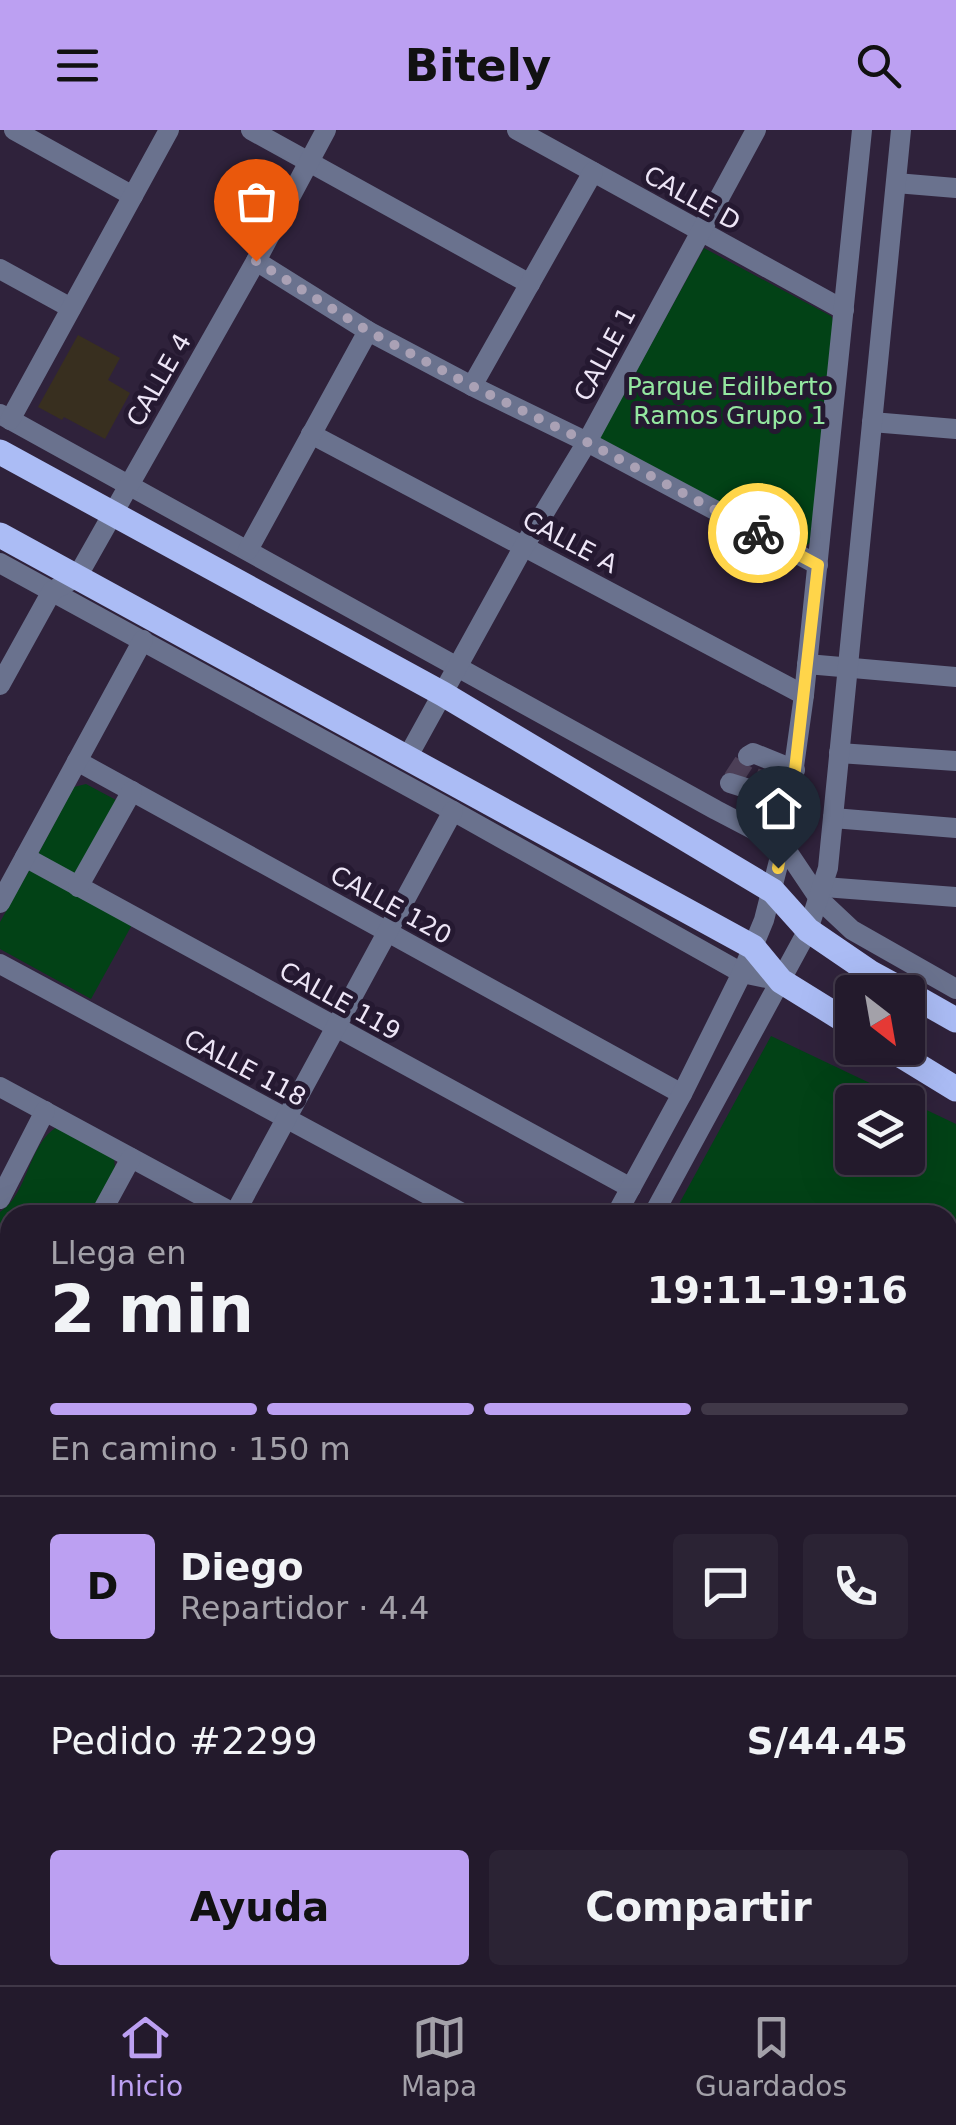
<!DOCTYPE html>
<html lang="es">
<head>
<meta charset="utf-8">
<style>
  body { margin:0; font-family:"DejaVu Sans",sans-serif; background:#2b2334; color:#f1f3f6; height:100vh; display:flex; flex-direction:column; font-size:38px; white-space:nowrap }
  * { box-sizing:border-box; margin:0 }
  p { font-size:32px; color:#a3a1a9 }
  .icon { flex:none; width:55px; height:55px; fill:none; stroke:currentColor; stroke-width:2; stroke-linecap:round; stroke-linejoin:round }
  .map { position:relative; flex:1; overflow:hidden }
  .details { position:absolute; left:0px; top:1075px; width:958px; height:780px; display:flex; flex-direction:column; background:#231a2c; border-radius:30px 30px 0 0; box-shadow:0 10px 40px #0002,0 0 0 2px #403848 }
  .details>* { flex:none }
  .needle { width:65px; rotate:149deg }
  .buttons { position:absolute; left:835px; top:845px; display:grid; gap:20px }
  .buttons a { display:grid; place-items:center; width:90px; height:90px; border-radius:10px; background:#231a2c; box-shadow:0 10px 40px #0002,0 0 0 2px #403848; font-size:50px }
  .pin { position:absolute; display:grid; place-items:center; width:85px; height:85px; color:#fff; margin:-102px -42px; border-radius:50% 50% 50% 0; rotate:-45deg; box-shadow:0 0 10px #0007 }
  .pin .icon { rotate:45deg }
  .courier { position:absolute; display:grid; place-items:center; width:100px; height:100px; margin:-50px; border:8px solid #ffd54a; border-radius:50%; background:#fff; color:#222; box-shadow:0 2px 12px #0007 }
  .head em { font-style:normal; font-weight:700 }
  .head div { display:flex; flex-direction:column-reverse }
  .head { display:flex; align-items:center; justify-content:space-between; height:170px; padding:0 50px }
  h1 { font-size:65px; font-weight:700; line-height:75px }
  .bar { display:grid; grid-template-columns:repeat(4,1fr); gap:15px 10px; align-content:center; height:120px; padding:0 50px }
  .bar i { height:12px; border-radius:8px; background:#403848 }
  .bar .active { background:#bca0f2 }
  .bar p { grid-column:span 4 }
  .line { display:flex; align-items:center; gap:25px; padding:0 50px; border-top:2px solid #403848 }
  .line div { flex:1 }
  .round { display:grid; place-items:center; flex:none; width:105px; height:105px; border-radius:10px; background:#2b2334 }
  .primary-button { display:flex; gap:20px; margin-top:auto; padding:20px 50px }
  .primary-button a { flex:1; height:115px; border-radius:10px; background:#bca0f2; color:#111; font-size:40px; font-weight:700; line-height:115px; text-align:center }
  .primary-button a+a { background:#2b2334; color:#f1f3f6 }
  header { display:flex; justify-content:space-between; align-items:center; height:130px; padding:0 50px; background:#bca0f2; color:#111; font-size:45px; font-weight:700 }
  .tab-bar { display:flex; justify-content:space-around; align-items:center; height:140px; border-top:2px solid #403848; background:#231a2c; font-size:28px; color:#a3a1a9 }
  .tab-bar a { display:grid; justify-items:center; gap:5px }
  .tab-bar .active { color:#bca0f2 }
  .map>svg:first-child { display:block }
  .education { fill:#382f1f }
  .green { fill:#024216; fill-rule:evenodd }
  .lines { fill:none; stroke-linecap:round; stroke-linejoin:round }
  .minor-tunnel { stroke:#4c3f57; stroke-width:20; stroke-dasharray:20 10; stroke-linecap:butt }
  .minor { stroke:#6a728e; stroke-width:20 }
  .major { stroke:#abbcf5; stroke-width:25 }
  .done { stroke:#aaa1b5; stroke-width:10; stroke-dasharray:0 18 }
  .route { stroke:#ffd54a; stroke-width:12 }
  .labels { text-anchor:middle; dominant-baseline:central; stroke-width:10; stroke-linejoin:round; paint-order:stroke }
  .street-label { font-size:25px; fill:#ede5f6; stroke:#251931 }
  .park-label { font-size:25px; fill:#94e7a0; stroke:#251931 }
</style>
</head>
<body>
<header><svg class="icon" aria-label="menu" viewBox="0 0 24 24"><path d="M4 6h16M4 12h16M4 18h16"/></svg>Bitely<svg class="icon" aria-label="search" viewBox="0 0 24 24"><circle cx="10" cy="10" r="6"/><path d="M15 15l6 6"/></svg></header>
<div class="map">
<svg width="956" height="1855" viewBox="0 0 956 1855">
  <rect width="100%" height="100%" fill="#2f223b"/>
  <polygon class="education" points="78,205 120,228 108,250 130,263 105,309 64,287 62,290 38,277"/>
  <g class="green">
    <polygon points="704,118 831,186 835,193 811,412 807,415 802,415 599,309"/>
    <polygon points="86,654 116,670 75,747 38,724 74,657"/>
    <polygon points="31,737 133,793 91,869 0,819 0,792"/>
    <path d="M771,906L956,994V1855H255L260,1845H948V1085H673ZM852,972H908V1028H852Z"/>
    <path d="M58,996L114,1028L115,1038L89,1085H10V1228L0,1246V1082C29,1063 27,1015 58,996Z"/>
  </g>
  <g class="lines">
    <g class="minor-tunnel">
      <polyline points="733,649 748,626"/>
      <polyline points="763,655 768,642"/>
    </g>
    <g class="minor">
      <polyline points="14,0 133,66"/>
      <polyline points="251,0 530,154"/>
      <polyline points="517,0 844,180"/>
      <polyline points="896,53 956,58"/>
      <polyline points="256,131 368,201 472,256 587,312 818,435"/>
      <polyline points="0,139 71,178"/>
      <polyline points="472,256 593,42"/>
      <polyline points="0,284 716,680 783,715 820,770 852,800 956,859"/>
      <polyline points="10,290 169,0"/>
      <polyline points="872,292 956,299"/>
      <polyline points="311,304 804,565"/>
      <polyline points="248,420 368,201"/>
      <polyline points="0,433 453,681 742,843 781,851"/>
      <polyline points="807,534 956,547"/>
      <polyline points="0,555 52,461 77,447 256,131 326,0"/>
      <polyline points="839,623 956,631"/>
      <polyline points="748,626 753,623 795,640"/>
      <polyline points="407,628 524,416 587,312 756,0"/>
      <polyline points="77,631 682,964"/>
      <polyline points="730,653 790,672"/>
      <polyline points="833,688 956,698"/>
      <polyline points="25,727 631,1058"/>
      <polyline points="78,757 132,661"/>
      <polyline points="824,757 956,767"/>
      <polyline points="0,773 143,510"/>
      <polyline points="0,834 466,1085"/>
      <polyline points="0,957 237,1085"/>
      <polyline points="0,1069 45,981"/>
      <polyline points="100,1085 131,1028"/>
      <polyline points="234,1085 453,681"/>
      <polyline points="616,1085 682,964 742,843 764,790 783,715 804,565 862,0"/>
      <polyline points="653,1085 808,800 828,738 901,0"/>
      <polyline points="0,1267 10,1249"/>
      <polyline points="0,1346 10,1352"/>
      <polyline points="0,1392 10,1398"/>
      <polyline points="0,1516 10,1497"/>
      <polyline points="0,1670 10,1676"/>
      <polyline points="0,1789 10,1794"/>
      <polyline points="0,1846 10,1828"/>
      <polyline points="58,1855 64,1845"/>
      <polyline points="193,1855 198,1845"/>
      <polyline points="232,1855 238,1845"/>
    </g>
    <g class="major">
      <polyline points="0,322 443,564 773,761 808,800 871,843 906,862"/>
      <polyline points="0,405 753,817 781,851 852,895"/>
      <polyline points="908,863 956,890"/>
      <polyline points="889,918 956,959"/>
    </g>
  </g>
  <g class="lines">
    <polyline class="done" points="256,131 368,201 472,256 587,312 758,403"/>
    <polyline class="route" points="758,403 818,435 795,640 778,738"/>
  </g>
  <g class="labels">
    <g class="street-label">
      <text transform="translate(692 68) rotate(29)">CALLE D</text>
      <text transform="translate(605 224) rotate(-62)">CALLE 1</text>
      <text transform="translate(159 250) rotate(-60)">CALLE 4</text>
      <text transform="translate(570 412) rotate(28)">CALLE A</text>
      <text transform="translate(391 775) rotate(29)">CALLE 120</text>
      <text transform="translate(340 871) rotate(29)">CALLE 119</text>
      <text transform="translate(245 938) rotate(28)">CALLE 118</text>
    </g>
    <g class="park-label">
      <text x="730" y="256">Parque Edilberto<tspan x="730" dy="29">Ramos Grupo 1</tspan></text>
    </g>
  </g>
</svg>
<div class="buttons">
<a><svg class="needle" viewBox="-14 -14 28 28"><path d="M0-13l5 13h-10z" fill="#e53935"/><path d="M0 13l5-13h-10z" fill="#a3a1a9"/></svg></a>
<a><svg class="icon" aria-label="layers" viewBox="0 0 24 24"><path d="M12 4l9 5-9 5-9-5zM3 14l9 5 9-5"/></svg></a>
</div>
<div class="pin" style="left:256px;top:131px;background:#ea580c"><svg class="icon" aria-label="bag" viewBox="0 0 24 24"><path d="M5 8h14l-1 12H6zM9 8a3 3 0 0 1 6 0"/></svg></div>
<div class="pin" style="left:778px;top:738px;background:#1f2937"><svg class="icon" aria-label="home" viewBox="0 0 24 24"><path d="M3 11l9-7 9 7M6 9v11h12V9"/></svg></div>
<div class="courier" style="left:758px;top:403px"><svg class="icon" aria-label="bike" viewBox="0 0 24 24"><circle cx="6" cy="16" r="4"/><circle cx="18" cy="16" r="4"/><path d="M6 16l4-8h5l3 8M10 8l3 8H6M13 5h3"/></svg></div>
<section class="details">
<div class="head"><div><h1>2 min</h1><p>Llega en</p></div><em>19:11–19:16</em></div>
<div class="bar"><i class="active"></i><i class="active"></i><i class="active"></i><i></i><p>En camino · 150 m</p></div>
<div class="line" style="height:180px"><b class="round" style="background:#bca0f2;color:#111">D</b><div><b>Diego</b><p>Repartidor · 4.4</p></div><a class="round"><svg class="icon" aria-label="chat" viewBox="0 0 24 24"><path d="M4 5h16v11H9l-5 4z"/></svg></a><a class="round"><svg class="icon" aria-label="phone" viewBox="0 0 24 24"><path d="M5 4h4l2 5-3 2q2 4 5 5l2-3 5 2v4C11 20 4 13 5 4z"/></svg></a></div>
<div class="line" style="height:130px"><div>Pedido #2299</div><b>S/44.45</b></div>
<div class="primary-button"><a>Ayuda</a><a>Compartir</a></div>
</section>
</div>
<nav class="tab-bar">
<a class="active"><svg class="icon" aria-label="home" viewBox="0 0 24 24"><path d="M3 11l9-7 9 7M6 9v11h12V9"/></svg>Inicio</a>
<a><svg class="icon" aria-label="map" viewBox="0 0 24 24"><path d="M3 6l6-2 6 2 6-2v14l-6 2-6-2-6 2zM9 4v14M15 6v14"/></svg>Mapa</a>
<a><svg class="icon" aria-label="saved" viewBox="0 0 24 24"><path d="M7 4h10v16l-5-4-5 4z"/></svg>Guardados</a>
</nav>
</body>
</html>
